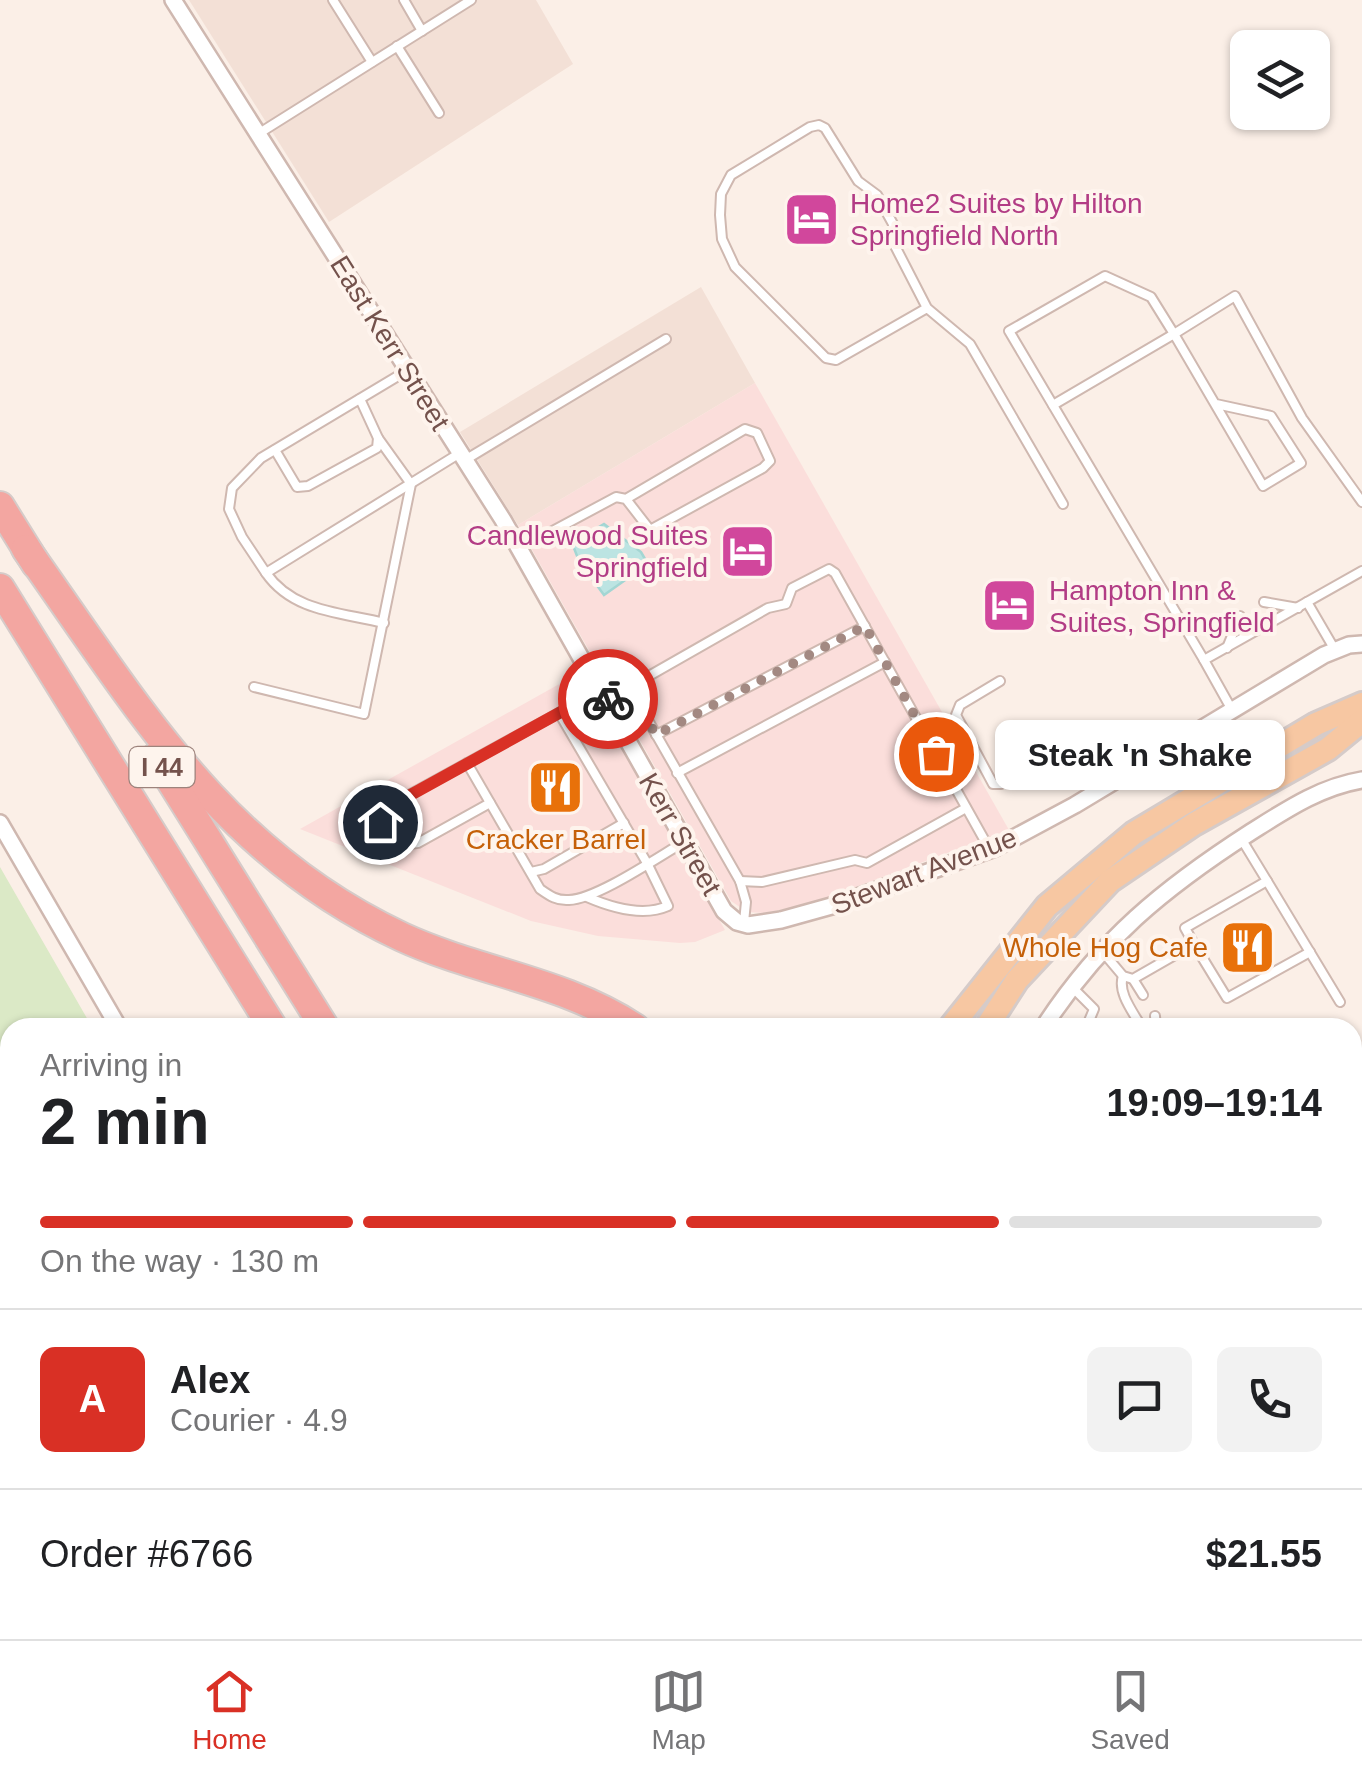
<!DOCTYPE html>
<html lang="en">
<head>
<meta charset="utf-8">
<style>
  body { margin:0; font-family:Helvetica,sans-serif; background:#f2f2f2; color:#202124; height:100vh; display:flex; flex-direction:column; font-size:38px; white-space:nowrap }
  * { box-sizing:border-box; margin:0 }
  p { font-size:32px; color:#757577 }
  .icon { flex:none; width:55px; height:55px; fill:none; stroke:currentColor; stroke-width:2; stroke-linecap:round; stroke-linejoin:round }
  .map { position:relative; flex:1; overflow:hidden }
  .drawer { position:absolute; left:0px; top:1018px; width:1362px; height:622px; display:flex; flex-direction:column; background:#fff; border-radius:30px 30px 0 0; box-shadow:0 2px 8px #0004 }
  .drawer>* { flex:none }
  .controls { position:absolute; left:1230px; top:30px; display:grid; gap:20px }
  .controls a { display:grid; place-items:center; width:100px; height:100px; border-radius:15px; background:#fff; box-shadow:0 2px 8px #0004; font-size:50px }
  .pin { position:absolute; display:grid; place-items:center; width:85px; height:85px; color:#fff; margin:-42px; border:5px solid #fff; border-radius:50%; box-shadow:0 2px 10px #0007 }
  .courier { position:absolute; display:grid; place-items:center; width:100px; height:100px; margin:-50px; border:8px solid #d93025; border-radius:50%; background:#fff; color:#222; box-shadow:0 2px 12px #0007 }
  .bubble { position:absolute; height:70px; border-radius:15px; background:#fff; box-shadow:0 2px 8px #0004; font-size:32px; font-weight:600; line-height:70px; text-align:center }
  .headline em { font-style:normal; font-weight:600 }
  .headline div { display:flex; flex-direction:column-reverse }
  .headline { display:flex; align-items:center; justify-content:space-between; height:170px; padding:0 40px }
  h1 { font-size:65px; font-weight:600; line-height:75px }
  .bar { display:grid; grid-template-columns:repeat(4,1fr); gap:15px 10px; align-content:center; height:120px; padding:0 40px }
  .bar i { height:12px; border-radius:8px; background:#e0e0e0 }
  .bar .current { background:#d93025 }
  .bar p { grid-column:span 4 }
  .line { display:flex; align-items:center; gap:25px; padding:0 40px; border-top:2px solid #e0e0e0 }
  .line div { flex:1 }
  .round { display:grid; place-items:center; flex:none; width:105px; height:105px; border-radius:15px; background:#f2f2f2 }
  .tab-bar { display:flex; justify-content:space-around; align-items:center; height:140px; border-top:2px solid #e0e0e0; background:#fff; font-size:28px; color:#757577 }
  .tab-bar a { display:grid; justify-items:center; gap:5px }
  .tab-bar .current { color:#d93025 }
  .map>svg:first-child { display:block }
  .residential { fill:#f3e0d6 }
  .commercial { fill:#fbdedb }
  .industrial { fill:#eae1dd }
  .green { fill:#dbe9c6 }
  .water { fill:#bce4e2; stroke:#a3d6d3; stroke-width:2.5 }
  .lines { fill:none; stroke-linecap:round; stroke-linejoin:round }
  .stream { stroke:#a3d6d3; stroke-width:5 }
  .lane-casing { stroke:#cfb8b0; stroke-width:12 }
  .street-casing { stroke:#cfb8b0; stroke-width:20 }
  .primary-casing { stroke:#d5cbc9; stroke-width:28 }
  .highway-casing { stroke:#d5cbc9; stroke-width:32 }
  .path { stroke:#d5aca3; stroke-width:2.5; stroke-dasharray:2.5 8; stroke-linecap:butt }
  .lane { stroke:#fff; stroke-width:8 }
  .street { stroke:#fff; stroke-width:15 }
  .primary { stroke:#f7c7a2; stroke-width:22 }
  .highway { stroke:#f3a6a1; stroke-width:28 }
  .done { stroke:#a38982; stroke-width:10; stroke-dasharray:0 18 }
  .route { stroke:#d93025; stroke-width:12 }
  .labels { text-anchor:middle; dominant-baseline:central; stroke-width:8; stroke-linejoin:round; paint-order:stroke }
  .shield { fill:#fef4ed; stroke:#9d837c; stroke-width:2.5 }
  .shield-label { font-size:25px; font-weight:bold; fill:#74524c }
  .hotel-label { font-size:28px; fill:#b23c85; stroke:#fef4ed; text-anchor:start }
  .street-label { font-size:28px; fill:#74524c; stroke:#fef4ed }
  .food-label { font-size:28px; fill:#c56008; stroke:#fef4ed }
</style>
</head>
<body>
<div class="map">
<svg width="1362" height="1639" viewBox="0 0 1362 1639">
  <rect width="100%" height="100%" fill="#fbefe7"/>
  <g class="residential">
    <polygon points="189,0 536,0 573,64 329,222"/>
    <polygon points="701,287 755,383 518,525 460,432"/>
    <polygon points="1362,1231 1362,1639 1312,1639 1307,1630 1352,1630 1352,1237"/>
  </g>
  <g class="commercial">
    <polygon points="755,383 1009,830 810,904 764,913 747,912 731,901 518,525"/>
    <polygon points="579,673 725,930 695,942 680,943 598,936 531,921 300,829"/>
  </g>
  <polygon class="industrial" points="1100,1630 1307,1630 1310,1634 1302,1639 1100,1639"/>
  <g class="green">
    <polygon points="0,867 92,1027 10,1028 10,1495 0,1500"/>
    <polygon points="10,1521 10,1630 201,1630 205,1639 0,1639 0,1527"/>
  </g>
  <polygon class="water" points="604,524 641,552 648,564 604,595 579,561 572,543"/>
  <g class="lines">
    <polyline class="stream" points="1352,1219 1362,1213"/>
    <defs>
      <g id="lane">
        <polyline points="333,0 372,62"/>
        <polyline points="404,0 422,31"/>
        <polyline points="397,46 439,113"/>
        <polyline points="258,134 471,0"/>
        <polyline points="927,308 836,360 826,358 735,267 722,239 720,215 721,194 731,175 810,127 819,125 825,128 858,181 877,195 893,224 894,244 927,308 970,344 1063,504"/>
        <polyline points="1053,405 1174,334 1263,486 1301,463 1271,416 1216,404"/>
        <polyline points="275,450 297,487 308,486 377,448 378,438 360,399"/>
        <polyline points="465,460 666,339"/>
        <polyline points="519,549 616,497 626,499 650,530 763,468 770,461 757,433 745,429 626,499"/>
        <polyline points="266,573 242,537 229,509 232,488 261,458 408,370"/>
        <polyline points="1264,602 1298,608"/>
        <polyline points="1307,602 1335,650"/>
        <path d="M384,623C340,612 293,612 266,573L460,453"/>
        <polyline points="1227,648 1240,616"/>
        <polyline points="1204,660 1009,331 1105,276 1151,297 1174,334 1235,296 1302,418 1362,502"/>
        <polyline points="1000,681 960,705 956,715 993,784 1001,784 1046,760"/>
        <polyline points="254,687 364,714 411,484 378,438"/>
        <polyline points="629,687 740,881 746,902 744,922"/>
        <polyline points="605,701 768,608 786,604 792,588 829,569 835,573 990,850"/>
        <polyline points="1232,710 1204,660 1362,571"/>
        <path d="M559,713L647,863L668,906C643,917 610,907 587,897"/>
        <polyline points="656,735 865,626"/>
        <path d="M467,763L540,889C550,896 557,901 569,900C597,899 658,857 684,842"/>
        <polyline points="677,773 885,662"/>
        <path d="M490,803L418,843C399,847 383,831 376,813L599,691"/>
        <polyline points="531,872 544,869 624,823"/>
        <polyline points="740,881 762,882 855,860 867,863 966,808"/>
        <polyline points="1267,881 1340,1002"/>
        <polyline points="1194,944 1227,998 1310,952"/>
        <polyline points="1102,951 1123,976 1133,979 1194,944 1185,928 1267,881 1242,840"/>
        <path d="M1123,976C1117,993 1134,1013 1142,1028"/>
        <polyline points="1133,979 1143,995"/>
        <polyline points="1072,987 1094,1009 1086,1028"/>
        <polyline points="1155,1016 1156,1028"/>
      </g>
      <g id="street">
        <polyline points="173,0 503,520 724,911 737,922 748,925 781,920 835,905 995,848 1075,805 1324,655 1349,645 1362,644"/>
        <polyline points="0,823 119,1028"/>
        <path d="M1043,1028C1100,940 1164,888 1251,832C1286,810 1320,787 1362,780"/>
        <polyline points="0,1516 10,1510"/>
        <polyline points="1352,1560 1362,1576"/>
        <polyline points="228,1630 230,1639"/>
        <polyline points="1089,1639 1090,1630"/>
      </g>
      <g id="primary">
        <polyline points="950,1028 1047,906 1134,833 1316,724 1362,704"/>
        <polyline points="986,1028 1017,980 1110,881 1194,824 1328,749 1362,721"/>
        <polyline points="581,1639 586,1630"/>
        <polyline points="614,1639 620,1630"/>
      </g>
      <g id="highway">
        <polyline points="0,506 36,564"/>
        <path d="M26,549C137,705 220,852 402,937C478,972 564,981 635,1028"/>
        <polyline points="0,588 273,1028"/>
        <polyline points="156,757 325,1028"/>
        <polyline points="275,1630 276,1639"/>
        <polyline points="649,1630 655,1639"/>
        <polyline points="702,1630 707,1639"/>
        <polyline points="996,1639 997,1630"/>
      </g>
    </defs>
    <use href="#lane" class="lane-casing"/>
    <use href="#street" class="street-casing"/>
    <use href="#primary" class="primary-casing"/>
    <use href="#highway" class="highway-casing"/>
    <polyline class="path" points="0,1053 10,1075"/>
    <use href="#lane" class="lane"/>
    <use href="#street" class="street"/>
    <use href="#primary" class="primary"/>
    <use href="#highway" class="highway"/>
  </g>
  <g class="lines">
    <polyline class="done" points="608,699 629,687 656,735 865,626 936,754"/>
    <polyline class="route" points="380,822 376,814 599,691 605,701 608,699"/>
  </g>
  <defs>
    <symbol id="hotel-square" viewBox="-11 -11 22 22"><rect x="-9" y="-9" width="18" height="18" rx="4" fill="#d1479c" stroke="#fef4ed"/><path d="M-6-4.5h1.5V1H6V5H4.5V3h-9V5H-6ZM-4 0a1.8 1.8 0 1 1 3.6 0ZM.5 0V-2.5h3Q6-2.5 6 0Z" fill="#fff"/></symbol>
    <symbol id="restaurant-square" viewBox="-11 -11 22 22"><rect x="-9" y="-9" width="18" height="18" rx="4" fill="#e8710a" stroke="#fef4ed"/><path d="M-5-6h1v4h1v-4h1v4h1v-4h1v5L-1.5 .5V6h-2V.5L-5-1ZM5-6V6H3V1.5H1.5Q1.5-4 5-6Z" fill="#fff"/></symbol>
  </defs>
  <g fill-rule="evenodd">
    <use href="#hotel-square" x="780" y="188" width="63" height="63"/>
    <use href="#hotel-square" x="716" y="520" width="63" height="63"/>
    <use href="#hotel-square" x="978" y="574" width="63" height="63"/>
    <use href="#restaurant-square" x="524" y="756" width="63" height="63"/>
    <use href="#restaurant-square" x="1216" y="916" width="63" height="63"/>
  </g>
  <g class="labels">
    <rect class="shield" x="129.5" y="747" width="65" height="40" rx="8"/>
    <g class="shield-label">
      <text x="162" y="767">I 44</text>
    </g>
    <g class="hotel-label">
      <text x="850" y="203">Home2 Suites by Hilton<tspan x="850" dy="32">Springfield North</tspan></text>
      <text x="708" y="535" text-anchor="end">Candlewood Suites<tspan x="708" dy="32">Springfield</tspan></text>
      <text x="1049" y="590">Hampton Inn &amp;<tspan x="1049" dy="32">Suites, Springfield</tspan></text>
    </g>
    <g class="street-label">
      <text transform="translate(390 343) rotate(58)">East Kerr Street</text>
      <text transform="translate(680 834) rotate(60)">Kerr Street</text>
      <text transform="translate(924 871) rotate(-21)">Stewart Avenue</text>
    </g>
    <g class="food-label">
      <text x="556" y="839">Cracker Barrel</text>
      <text x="1208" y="947" text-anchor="end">Whole Hog Cafe</text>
    </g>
  </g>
</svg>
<div class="controls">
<a><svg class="icon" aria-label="layers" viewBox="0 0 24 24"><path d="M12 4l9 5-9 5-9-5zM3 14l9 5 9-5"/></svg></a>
</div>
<div class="pin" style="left:936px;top:754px;background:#ea580c"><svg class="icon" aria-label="bag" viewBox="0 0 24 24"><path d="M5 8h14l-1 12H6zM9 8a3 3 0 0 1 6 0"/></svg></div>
<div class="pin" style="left:380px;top:822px;background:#1f2937"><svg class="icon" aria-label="home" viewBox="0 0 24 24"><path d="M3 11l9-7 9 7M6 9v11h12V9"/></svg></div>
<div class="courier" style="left:608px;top:699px"><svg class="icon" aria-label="bike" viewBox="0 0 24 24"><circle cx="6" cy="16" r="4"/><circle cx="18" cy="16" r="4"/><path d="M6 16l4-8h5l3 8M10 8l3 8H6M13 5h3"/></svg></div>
<div class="bubble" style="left:995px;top:720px;width:290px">Steak 'n Shake</div>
<section class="drawer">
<div class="headline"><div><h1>2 min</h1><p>Arriving in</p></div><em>19:09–19:14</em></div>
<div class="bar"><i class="current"></i><i class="current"></i><i class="current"></i><i></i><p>On the way · 130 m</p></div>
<div class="line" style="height:180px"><b class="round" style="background:#d93025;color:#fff">A</b><div><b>Alex</b><p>Courier · 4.9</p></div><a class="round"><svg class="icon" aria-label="chat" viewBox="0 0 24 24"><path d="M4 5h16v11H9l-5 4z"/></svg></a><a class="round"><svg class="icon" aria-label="phone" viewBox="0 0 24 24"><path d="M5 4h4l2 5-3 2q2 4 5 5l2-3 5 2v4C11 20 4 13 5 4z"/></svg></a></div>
<div class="line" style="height:130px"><div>Order #6766</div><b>$21.55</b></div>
</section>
</div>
<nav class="tab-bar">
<a class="current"><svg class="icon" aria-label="home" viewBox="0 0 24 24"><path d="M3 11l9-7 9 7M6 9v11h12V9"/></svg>Home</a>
<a><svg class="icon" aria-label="map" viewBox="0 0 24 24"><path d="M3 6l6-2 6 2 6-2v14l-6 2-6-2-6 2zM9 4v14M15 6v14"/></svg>Map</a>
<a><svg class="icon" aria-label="saved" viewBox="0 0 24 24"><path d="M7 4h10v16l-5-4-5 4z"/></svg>Saved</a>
</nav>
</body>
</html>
